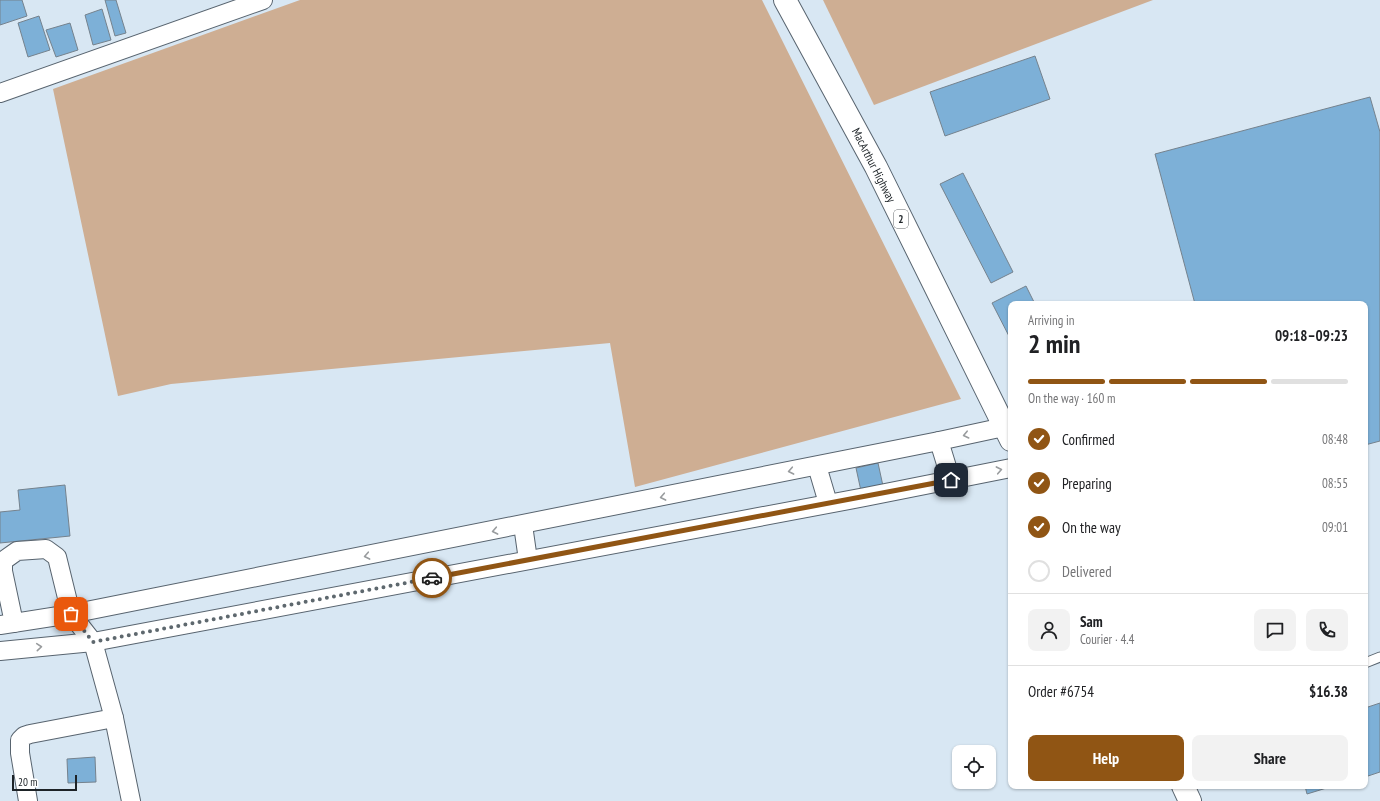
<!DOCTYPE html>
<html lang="en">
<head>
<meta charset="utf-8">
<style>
  body { margin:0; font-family:"PT Sans Narrow",sans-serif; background:#f2f2f2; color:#202124; height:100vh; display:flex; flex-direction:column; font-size:15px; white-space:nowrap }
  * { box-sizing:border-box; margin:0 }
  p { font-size:13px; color:#757577 }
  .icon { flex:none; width:22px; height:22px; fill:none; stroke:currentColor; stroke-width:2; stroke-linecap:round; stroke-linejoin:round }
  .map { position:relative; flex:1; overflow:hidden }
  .sheet { position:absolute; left:1008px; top:301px; width:360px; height:488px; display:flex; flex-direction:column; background:#fff; border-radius:8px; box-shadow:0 1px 3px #0004 }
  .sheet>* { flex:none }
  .tools { position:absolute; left:952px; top:745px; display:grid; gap:8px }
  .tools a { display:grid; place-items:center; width:44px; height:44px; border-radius:8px; background:#fff; box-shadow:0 1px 3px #0004; font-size:20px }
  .scale { position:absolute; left:12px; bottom:10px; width:65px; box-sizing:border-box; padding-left:4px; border:2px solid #1d2327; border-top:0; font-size:11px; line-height:14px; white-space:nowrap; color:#1d2327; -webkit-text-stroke:3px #fff; paint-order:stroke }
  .pin { position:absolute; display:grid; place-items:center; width:34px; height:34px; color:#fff; margin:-17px; border-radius:8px; box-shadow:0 2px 6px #0006 }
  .courier { position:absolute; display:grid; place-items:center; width:40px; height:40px; margin:-20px; border:3px solid #905514; border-radius:50%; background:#fff; color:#222; box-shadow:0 1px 5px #0007 }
  .head em { font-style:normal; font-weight:700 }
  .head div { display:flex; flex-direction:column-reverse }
  .head { display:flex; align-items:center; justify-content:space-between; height:68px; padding:0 20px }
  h1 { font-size:26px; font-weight:700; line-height:30px }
  .bar { display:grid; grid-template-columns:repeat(4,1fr); gap:6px 4px; align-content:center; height:48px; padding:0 20px }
  .bar i { height:5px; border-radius:3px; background:#e0e0e0 }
  .bar .on { background:#905514 }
  .bar p { grid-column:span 4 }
  .line { display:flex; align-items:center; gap:10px; padding:0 20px; border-top:1px solid #e0e0e0 }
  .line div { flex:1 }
  .round { display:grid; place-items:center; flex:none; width:42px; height:42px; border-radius:8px; background:#f2f2f2 }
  ol { padding:0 20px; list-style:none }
  li { display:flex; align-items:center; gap:12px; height:44px }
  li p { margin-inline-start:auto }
  li .icon { padding:4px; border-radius:50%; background:#905514; color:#fff; stroke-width:4 }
  li:last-child { color:#757577 }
  li i { width:22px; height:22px; border:2px solid #e0e0e0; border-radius:50% }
  .action { display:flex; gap:8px; margin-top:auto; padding:8px 20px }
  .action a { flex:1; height:46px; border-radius:8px; background:#905514; color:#fff; font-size:16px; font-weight:700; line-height:46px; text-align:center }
  .action a+a { background:#f2f2f2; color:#202124 }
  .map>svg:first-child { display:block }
  .green { fill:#ceae93 }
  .building { fill:#7db0d7; stroke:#75828d }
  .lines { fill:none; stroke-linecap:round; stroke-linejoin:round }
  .lane-casing { stroke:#58646f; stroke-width:11 }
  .street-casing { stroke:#58646f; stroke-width:20 }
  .highway-casing { stroke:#58646f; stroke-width:24 }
  .lane { stroke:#fff; stroke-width:9 }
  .street { stroke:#fff; stroke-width:18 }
  .highway { stroke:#fff; stroke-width:22 }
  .oneway { stroke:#999c9e }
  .done { stroke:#5e686e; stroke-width:4; stroke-dasharray:0 7.2 }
  .route { stroke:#905514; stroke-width:5 }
  .labels { text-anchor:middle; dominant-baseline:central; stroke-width:3.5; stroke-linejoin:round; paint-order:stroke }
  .shield { fill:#fff; stroke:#616568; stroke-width:1 }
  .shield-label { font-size:11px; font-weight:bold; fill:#1d2327 }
  .street-label { font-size:12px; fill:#1d2327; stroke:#fff }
</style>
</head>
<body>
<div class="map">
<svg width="1380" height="801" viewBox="0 0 1380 801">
  <rect width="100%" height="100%" fill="#d8e7f3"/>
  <g class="green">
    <polygon points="300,0 762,0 961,399 635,487 610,343 171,384 118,396 53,89"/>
    <polygon points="823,0 1153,0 874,105"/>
  </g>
  <g class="building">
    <polygon points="0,0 22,0 27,16 0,25"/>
    <polygon points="105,0 116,0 126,33 115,36"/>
    <polygon points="102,9 111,40 93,45 85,15"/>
    <polygon points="39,16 50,50 28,57 18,23"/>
    <polygon points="70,23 78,50 56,57 46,30"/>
    <polygon points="1035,56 1050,99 945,136 930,92"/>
    <polygon points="1370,97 1380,132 1380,441 1365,445 1365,304 1195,304 1155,154"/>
    <polygon points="963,173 1013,272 991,283 940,184"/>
    <polygon points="1026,286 1035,304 1011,304 1011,340 992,303"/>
    <polygon points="878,463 883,486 861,491 856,468"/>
    <polygon points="65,485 70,536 0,543 0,512 20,510 18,490"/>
    <polygon points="1380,703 1380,772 1365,777 1365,708"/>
    <polygon points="95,757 96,782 68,783 67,759"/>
    <polygon points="1305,786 1333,786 1307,794"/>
  </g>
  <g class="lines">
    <defs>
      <polyline id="lane" points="1365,663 1380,657"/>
      <g id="street">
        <polyline points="0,93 263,0"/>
        <polyline points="939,441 951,480"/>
        <polyline points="817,466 828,503"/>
        <polyline points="523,525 528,560"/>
        <polyline points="14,623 3,571 3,561 17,551 46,549 57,557 71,614 93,642 114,718 131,801"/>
        <polyline points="0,625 71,614 939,441 1004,427"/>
        <polyline points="0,651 93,642 865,497 1011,468"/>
        <polyline points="28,801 20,753 20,740 24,736 30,734 114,718"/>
      </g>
      <g id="highway">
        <polyline points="785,0 876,167 1011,440"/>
        <polyline points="1183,786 1190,801"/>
      </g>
    </defs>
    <use href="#lane" class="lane-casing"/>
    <use href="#street" class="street-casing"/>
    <use href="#highway" class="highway-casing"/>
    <use href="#lane" class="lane"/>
    <use href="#street" class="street"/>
    <use href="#highway" class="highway"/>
  </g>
  <defs><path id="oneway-chevron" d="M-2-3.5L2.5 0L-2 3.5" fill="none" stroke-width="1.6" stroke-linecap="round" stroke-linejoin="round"/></defs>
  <g class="oneway">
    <use href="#oneway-chevron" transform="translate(966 435) rotate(167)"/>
    <use href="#oneway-chevron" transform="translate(999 470) rotate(-11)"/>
    <use href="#oneway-chevron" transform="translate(791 471) rotate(169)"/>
    <use href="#oneway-chevron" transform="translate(663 497) rotate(169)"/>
    <use href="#oneway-chevron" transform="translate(495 531) rotate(169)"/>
    <use href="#oneway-chevron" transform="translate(367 556) rotate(169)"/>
    <use href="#oneway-chevron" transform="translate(39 647) rotate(-5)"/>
  </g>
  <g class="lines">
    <polyline class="done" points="71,614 93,642 432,578"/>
    <polyline class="route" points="432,578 951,480"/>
  </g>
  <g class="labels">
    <rect class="shield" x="894" y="210" width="14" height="18" rx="3"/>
    <g class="shield-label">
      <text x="901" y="219">2</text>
    </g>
    <g class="street-label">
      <text transform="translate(874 165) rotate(63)">MacArthur Highway</text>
    </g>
  </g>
</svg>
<div class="tools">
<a><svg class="icon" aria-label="locate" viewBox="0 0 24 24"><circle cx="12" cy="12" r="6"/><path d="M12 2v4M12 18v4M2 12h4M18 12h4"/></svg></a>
</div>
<div class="scale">20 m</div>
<div class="pin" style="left:71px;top:614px;background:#ea580c"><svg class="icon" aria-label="bag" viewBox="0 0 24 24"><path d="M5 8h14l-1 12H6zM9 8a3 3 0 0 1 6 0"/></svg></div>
<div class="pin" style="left:951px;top:480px;background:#1f2937"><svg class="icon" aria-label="home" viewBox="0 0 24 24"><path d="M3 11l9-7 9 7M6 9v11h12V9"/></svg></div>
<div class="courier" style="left:432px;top:578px"><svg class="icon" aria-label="car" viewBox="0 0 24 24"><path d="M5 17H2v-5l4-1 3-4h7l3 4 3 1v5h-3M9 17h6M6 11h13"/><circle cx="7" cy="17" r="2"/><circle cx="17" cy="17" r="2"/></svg></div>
<section class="sheet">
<div class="head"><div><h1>2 min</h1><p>Arriving in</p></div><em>09:18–09:23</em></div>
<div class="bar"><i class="on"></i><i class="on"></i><i class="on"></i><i></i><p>On the way · 160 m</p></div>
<ol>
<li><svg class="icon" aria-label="check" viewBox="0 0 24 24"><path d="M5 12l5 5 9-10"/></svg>Confirmed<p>08:48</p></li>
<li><svg class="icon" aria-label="check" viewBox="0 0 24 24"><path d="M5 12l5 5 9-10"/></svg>Preparing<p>08:55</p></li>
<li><svg class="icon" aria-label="check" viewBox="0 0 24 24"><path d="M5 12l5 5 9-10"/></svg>On the way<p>09:01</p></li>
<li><i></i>Delivered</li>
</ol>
<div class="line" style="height:72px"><a class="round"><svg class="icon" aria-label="person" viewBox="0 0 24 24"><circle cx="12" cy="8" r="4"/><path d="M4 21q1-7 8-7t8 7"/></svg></a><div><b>Sam</b><p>Courier · 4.4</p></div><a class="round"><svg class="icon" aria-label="chat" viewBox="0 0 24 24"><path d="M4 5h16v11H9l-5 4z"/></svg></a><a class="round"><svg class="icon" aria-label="phone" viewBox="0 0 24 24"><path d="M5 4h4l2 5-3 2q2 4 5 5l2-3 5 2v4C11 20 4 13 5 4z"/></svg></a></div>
<div class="line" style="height:52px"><div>Order #6754</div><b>$16.38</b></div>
<div class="action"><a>Help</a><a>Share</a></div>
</section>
</div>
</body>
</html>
